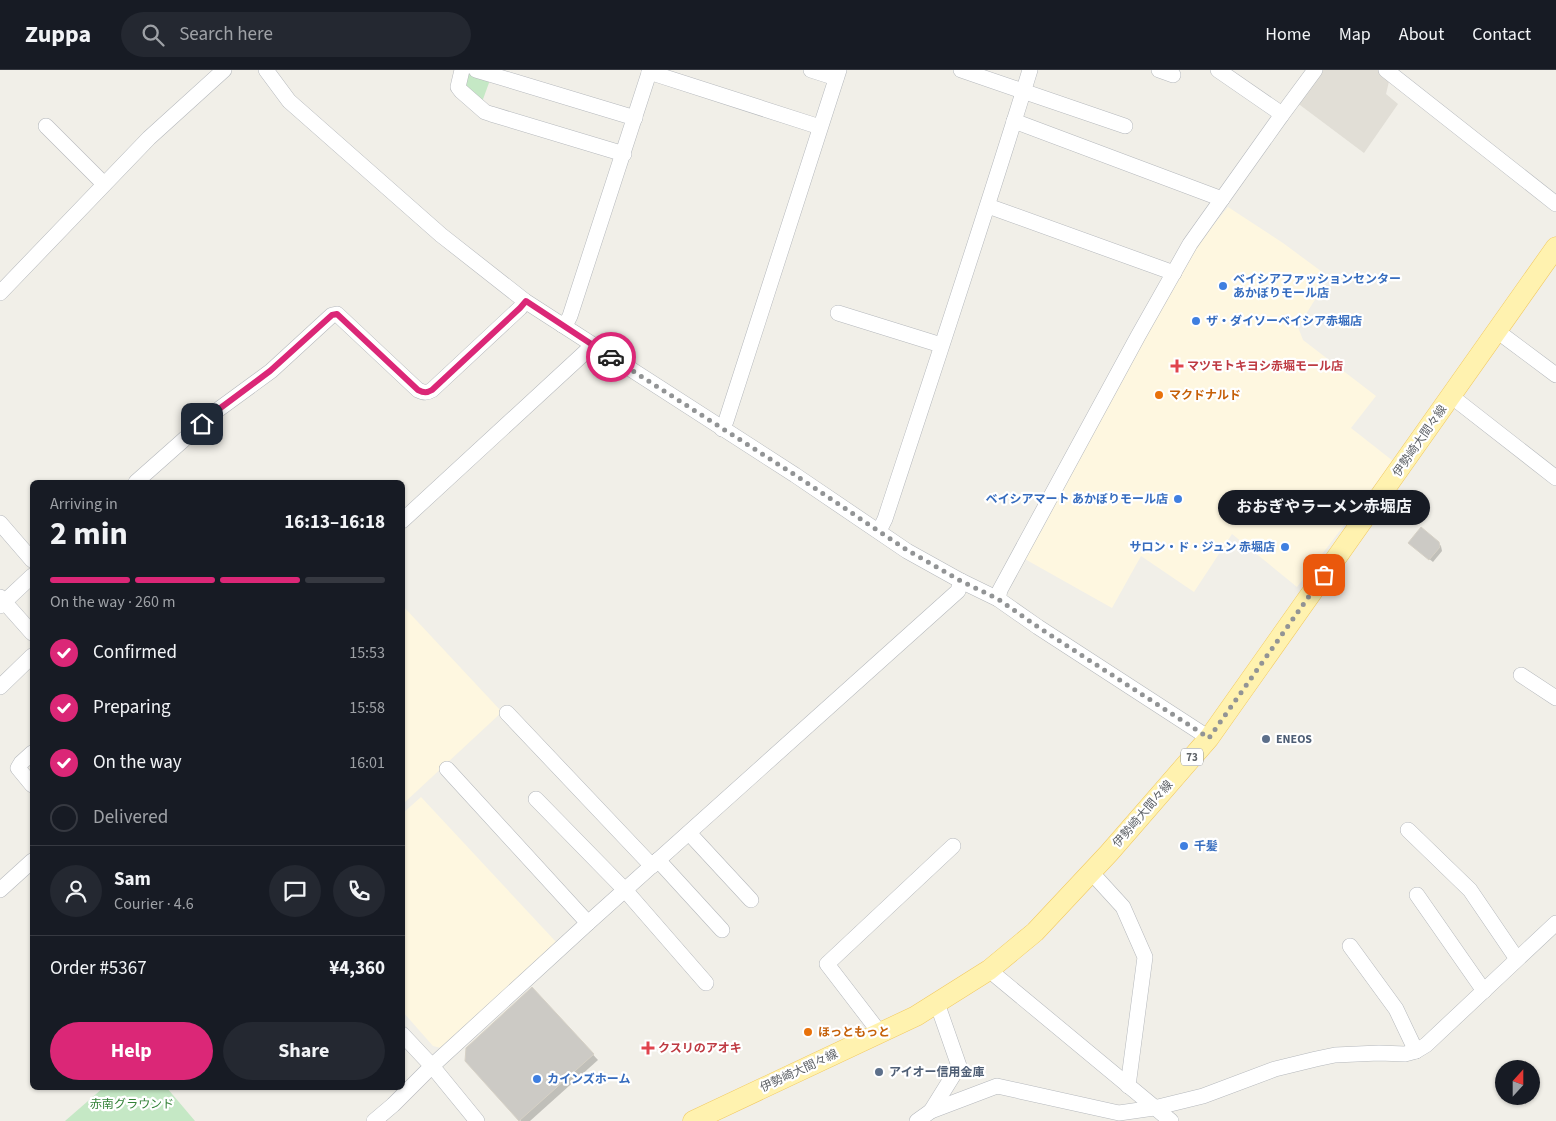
<!DOCTYPE html>
<html lang="en">
<head>
<meta charset="utf-8">
<style>
  body { margin:0; font-family:"Source Sans 3","Noto Sans JP",sans-serif; background:#242831; color:#f1f3f6; height:100vh; display:flex; flex-direction:column; font-size:19px; white-space:nowrap }
  * { box-sizing:border-box; margin:0 }
  p { font-size:16px; color:#9ea1a6 }
  .icon { flex:none; width:28px; height:28px; fill:none; stroke:currentColor; stroke-width:2; stroke-linecap:round; stroke-linejoin:round }
  .map { position:relative; flex:1; overflow:hidden }
  .drawer { position:absolute; left:30px; top:410px; width:375px; height:610px; display:flex; flex-direction:column; background:#171b24; border-radius:8px; box-shadow:0 1px 4px #0004 }
  .drawer>* { flex:none }
  .needle { width:32px; rotate:21deg }
  .buttons { position:absolute; left:1495px; top:990px; display:grid; gap:10px }
  .buttons a { display:grid; place-items:center; width:45px; height:45px; border-radius:50%; background:#171b24; box-shadow:0 1px 4px #0004; font-size:25px }
  .pin { position:absolute; display:grid; place-items:center; width:42px; height:42px; color:#fff; margin:-21px; border-radius:10px; box-shadow:0 2px 8px #0006 }
  .courier { position:absolute; display:grid; place-items:center; width:50px; height:50px; margin:-25px; border:4px solid #db2777; border-radius:50%; background:#fff; color:#222; box-shadow:0 1px 6px #0007 }
  .bubble { position:absolute; height:35px; border-radius:18px; background:#171b24; box-shadow:0 1px 4px #0004; font-size:16px; font-weight:700; line-height:35px; text-align:center }
  .overview em { font-style:normal; font-weight:700 }
  .overview div { display:flex; flex-direction:column-reverse }
  .overview { display:flex; align-items:center; justify-content:space-between; height:85px; padding:0 20px }
  h1 { font-size:32px; font-weight:700; line-height:38px }
  .bar { display:grid; grid-template-columns:repeat(4,1fr); gap:8px 5px; align-content:center; height:60px; padding:0 20px }
  .bar i { height:6px; border-radius:4px; background:#363941 }
  .bar .on { background:#db2777 }
  .bar p { grid-column:span 4 }
  .line { display:flex; align-items:center; gap:12px; padding:0 20px; border-top:1px solid #363941 }
  .line div { flex:1 }
  .round { display:grid; place-items:center; flex:none; width:52px; height:52px; border-radius:26px; background:#242831 }
  ol { padding:0 20px; list-style:none }
  li { display:flex; align-items:center; gap:15px; height:55px }
  li p { margin-inline-start:auto }
  li .icon { padding:5px; border-radius:50%; background:#db2777; color:#fff; stroke-width:4 }
  li:last-child { color:#9ea1a6 }
  li i { width:28px; height:28px; border:2px solid #363941; border-radius:50% }
  .primary-button { display:flex; gap:10px; margin-top:auto; padding:10px 20px }
  .primary-button a { flex:1; height:58px; border-radius:30px; background:#db2777; color:#fff; font-size:20px; font-weight:700; line-height:58px; text-align:center }
  .primary-button a+a { background:#242831; color:#f1f3f6 }
  header { display:flex; align-items:center; gap:30px; box-sizing:border-box; height:70px; padding:0 25px; background:#171b24; border-bottom:1px solid #363941 }
  header strong { font-size:24px }
  nav { display:flex; gap:28px; margin-inline-start:auto; font-size:18px }
  .search { width:350px; height:45px; background:#242831; display:flex; align-items:center; gap:12px; box-sizing:border-box; padding:0 18px; border-radius:28px; color:#9ea1a6; font-size:19px }
  .map>svg:first-child { display:block }
  .commercial { fill:#fef7e0 }
  .education { fill:#e1ded6 }
  .green { fill:#c5e8c5 }
  .shadow { fill:#0003 }
  .building { fill:#cccac5; stroke:#d6d1c6 }
  .lines { fill:none; stroke-linecap:round; stroke-linejoin:round }
  .minor-casing { stroke:#b5b8bc; stroke-width:16 }
  .major-casing { stroke:#f2c960; stroke-width:21 }
  .minor { stroke:#fff; stroke-width:15 }
  .major { stroke:#fff2af; stroke-width:20 }
  .done { stroke:#929495; stroke-width:5; stroke-dasharray:0 9 }
  .route { stroke:#db2777; stroke-width:6 }
  .shop-dot { fill:#3f7fe0; stroke:#fff; stroke-width:2 }
  .health-dot { fill:#e0444e; stroke:#fff; stroke-width:2 }
  .food-dot { fill:#e8710a; stroke:#fff; stroke-width:2 }
  .service-dot { fill:#5c6f8a; stroke:#fff; stroke-width:2 }
  .labels { text-anchor:middle; dominant-baseline:central; stroke-width:4.5; stroke-linejoin:round; paint-order:stroke }
  .shield { fill:#fff; stroke:#8f9295; stroke-width:1 }
  .shield-label { font-size:11px; font-weight:bold; fill:#5f6368 }
  .shop-label { font-size:12px; font-weight:bold; fill:#366cbe; stroke:#fff; text-anchor:start }
  .health-label { font-size:12px; font-weight:bold; fill:#be3a42; stroke:#fff; text-anchor:start }
  .food-label { font-size:12px; font-weight:bold; fill:#c56008; stroke:#fff; text-anchor:start }
  .street-label { font-size:12px; fill:#5f6368; stroke:#fff }
  .service-label { font-size:12px; font-weight:bold; fill:#4e5e75; stroke:#fff; text-anchor:start }
  .park-label { font-size:12px; fill:#348238; stroke:#fff }
</style>
</head>
<body>
<header>
<strong>Zuppa</strong>
<div class="search"><svg class="icon" aria-label="search" viewBox="0 0 24 24"><circle cx="10" cy="10" r="6"/><path d="M15 15l6 6"/></svg>Search here</div>
<nav><a>Home</a><a>Map</a><a>About</a><a>Contact</a></nav>
</header>
<div class="map">
<svg width="1556" height="1051" viewBox="0 0 1556 1051">
  <rect width="100%" height="100%" fill="#f1efe8"/>
  <g class="commercial">
    <polygon points="1228,137 1283,173 1329,207 1298,257 1303,270 1376,326 1351,358 1393,391 1297,517 1232,464 1194,522 1141,486 1112,538 1023,488 1042,460 1062,421 1178,208 1202,169"/>
    <polygon points="403,536 502,642 403,734"/>
    <polygon points="421,727 557,873 441,978 433,976 403,942 402,744"/>
  </g>
  <polygon class="education" points="1320,0 1381,0 1390,7 1386,24 1398,34 1364,83 1296,32"/>
  <g class="green">
    <polygon points="467,2 490,10 482,32 461,17"/>
    <polygon points="103,1018 167,1018 195,1051 65,1051"/>
  </g>
  <g class="shadow">
    <polygon points="1438,473 1441,476 1442,481 1433,492 1413,476"/>
    <polygon points="537,924 598,990 530,1051 521,1051 466,991"/>
  </g>
  <g class="building">
    <polygon points="1421,457 1439,472 1440,477 1429,490 1408,473"/>
    <polygon points="532,917 594,984 519,1051 465,991 466,978"/>
  </g>
  <g class="lines">
    <defs>
      <g id="minor">
        <polyline points="266,0 289,31 441,165 525,231 795,405 907,481 961,511 998,529 1038,557 1209,668"/>
        <polyline points="462,0 458,17 461,21 485,42 491,44 624,84"/>
        <polyline points="476,0 635,48"/>
        <polyline points="811,0 836,8"/>
        <polyline points="961,0 1125,56"/>
        <polyline points="1159,0 1173,5"/>
        <polyline points="1386,0 1556,134"/>
        <polyline points="649,2 820,57"/>
        <polyline points="1281,46 1315,0"/>
        <polyline points="1014,51 1222,129"/>
        <polyline points="46,56 104,114"/>
        <polyline points="988,136 1174,203"/>
        <polyline points="0,223 149,68 224,0"/>
        <polyline points="838,243 941,275"/>
        <polyline points="562,255 568,250 570,246 650,0"/>
        <polyline points="1497,261 1556,305"/>
        <polyline points="1451,326 1556,408"/>
        <polyline points="722,359 726,351 839,0"/>
        <path d="M136,412L215,342L271,301L332,245L337,244L418,320C424,323 427,323 432,320L520,238L525,231"/>
        <polyline points="402,451 593,275"/>
        <polyline points="0,453 32,490"/>
        <path d="M879,461L885,449C934,299 984,150 1030,0"/>
        <polyline points="0,527 32,563"/>
        <polyline points="998,529 1000,520 1138,266 1190,174 1281,46 1276,40 1218,0"/>
        <polyline points="0,536 32,506"/>
        <polyline points="1521,605 1556,628"/>
        <polyline points="0,617 32,586"/>
        <polyline points="507,643 652,796"/>
        <polyline points="32,683 21,693 18,698 32,715"/>
        <polyline points="447,699 588,853"/>
        <polyline points="536,729 625,820 706,913"/>
        <polyline points="1408,760 1470,820 1517,889"/>
        <polyline points="689,763 751,830"/>
        <polyline points="658,790 722,860"/>
        <polyline points="1091,802 1123,837 1145,887 1128,1016"/>
        <polyline points="0,820 32,791"/>
        <polyline points="1417,825 1484,921"/>
        <polyline points="1350,876 1396,939 1416,981"/>
        <polyline points="989,900 1171,1051"/>
        <polyline points="880,963 827,894 953,776"/>
        <polyline points="402,964 432,996 477,1051"/>
        <polyline points="931,1041 959,996 937,933"/>
        <polyline points="374,1051 393,1035 432,996 588,853 958,521 961,511"/>
        <polyline points="917,1051 931,1041 997,1016 1119,1043 1154,1038 1203,1026 1275,999 1316,989 1335,985 1379,983 1405,984 1416,981 1426,975 1556,853"/>
      </g>
      <polyline id="major" points="693,1051 916,946 989,900 1035,862 1109,783 1209,668 1556,177"/>
    </defs>
    <use href="#minor" class="minor-casing"/>
    <use href="#major" class="major-casing"/>
    <use href="#minor" class="minor"/>
    <use href="#major" class="major"/>
  </g>
  <g class="lines">
    <polyline class="done" points="611,287 795,405 907,480 961,511 998,529 1038,557 1209,668 1324,505"/>
    <path class="route" d="M202,354L215,342L270,301L332,245L337,244L418,320C424,323 427,323 432,320L520,238L526,231L611,287"/>
  </g>
  <g class="shop-dot">
    <circle cx="1223" cy="216" r="5"/>
    <circle cx="1196" cy="251" r="5"/>
    <circle cx="1178" cy="429" r="5"/>
    <circle cx="1285" cy="477" r="5"/>
    <circle cx="1184" cy="776" r="5"/>
    <circle cx="537" cy="1009" r="5"/>
  </g>
  <g class="health-dot">
    <path d="M1174.5 288.5h5v5h5v5h-5v5h-5v-5h-5v-5h5z"/>
    <path d="M645.5 970.5h5v5h5v5h-5v5h-5v-5h-5v-5h5z"/>
  </g>
  <g class="food-dot">
    <circle cx="1159" cy="325" r="5"/>
    <circle cx="808" cy="962" r="5"/>
  </g>
  <g class="service-dot">
    <circle cx="1266" cy="669" r="5"/>
    <circle cx="879" cy="1002" r="5"/>
  </g>
  <g class="labels">
    <rect class="shield" x="1181" y="678.5" width="22" height="17" rx="4"/>
    <g class="shield-label">
      <text x="1192" y="687">73</text>
    </g>
    <g class="shop-label">
      <text x="1233" y="209">ベイシアファッションセンター<tspan x="1233" dy="14">あかぼりモール店</tspan></text>
      <text x="1206" y="251">ザ・ダイソーベイシア赤堀店</text>
      <text x="1168" y="429" text-anchor="end">ベイシアマート あかぼりモール店</text>
      <text x="1275" y="477" text-anchor="end">サロン・ド・ジュン 赤堀店</text>
      <text x="1194" y="776">千髪</text>
      <text x="547" y="1009">カインズホーム</text>
    </g>
    <g class="health-label">
      <text x="1187" y="296">マツモトキヨシ赤堀モール店</text>
      <text x="658" y="978">クスリのアオキ</text>
    </g>
    <g class="food-label">
      <text x="1169" y="325">マクドナルド</text>
      <text x="818" y="962">ほっともっと</text>
    </g>
    <g class="street-label">
      <text transform="translate(1420 371) rotate(-55)">伊勢崎大間々線</text>
      <text transform="translate(1143 744) rotate(-49)">伊勢崎大間々線</text>
      <text transform="translate(799 1001) rotate(-25)">伊勢崎大間々線</text>
    </g>
    <g class="service-label">
      <text x="1276" y="669">ENEOS</text>
      <text x="889" y="1002">アイオー信用金庫</text>
    </g>
    <g class="park-label">
      <text x="132" y="1034">赤南グラウンド</text>
    </g>
  </g>
</svg>
<div class="buttons">
<a><svg class="needle" viewBox="-14 -14 28 28"><path d="M0-13l5 13h-10z" fill="#e53935"/><path d="M0 13l5-13h-10z" fill="#9ea1a6"/></svg></a>
</div>
<div class="pin" style="left:1324px;top:505px;background:#ea580c"><svg class="icon" aria-label="bag" viewBox="0 0 24 24"><path d="M5 8h14l-1 12H6zM9 8a3 3 0 0 1 6 0"/></svg></div>
<div class="pin" style="left:202px;top:354px;background:#1f2937"><svg class="icon" aria-label="home" viewBox="0 0 24 24"><path d="M3 11l9-7 9 7M6 9v11h12V9"/></svg></div>
<div class="courier" style="left:611px;top:287px"><svg class="icon" aria-label="car" viewBox="0 0 24 24"><path d="M5 17H2v-5l4-1 3-4h7l3 4 3 1v5h-3M9 17h6M6 11h13"/><circle cx="7" cy="17" r="2"/><circle cx="17" cy="17" r="2"/></svg></div>
<div class="bubble" style="left:1218px;top:420px;width:212px">おおぎやラーメン赤堀店</div>
<section class="drawer">
<div class="overview"><div><h1>2 min</h1><p>Arriving in</p></div><em>16:13–16:18</em></div>
<div class="bar"><i class="on"></i><i class="on"></i><i class="on"></i><i></i><p>On the way · 260 m</p></div>
<ol>
<li><svg class="icon" aria-label="check" viewBox="0 0 24 24"><path d="M5 12l5 5 9-10"/></svg>Confirmed<p>15:53</p></li>
<li><svg class="icon" aria-label="check" viewBox="0 0 24 24"><path d="M5 12l5 5 9-10"/></svg>Preparing<p>15:58</p></li>
<li><svg class="icon" aria-label="check" viewBox="0 0 24 24"><path d="M5 12l5 5 9-10"/></svg>On the way<p>16:01</p></li>
<li><i></i>Delivered</li>
</ol>
<div class="line" style="height:90px"><a class="round"><svg class="icon" aria-label="person" viewBox="0 0 24 24"><circle cx="12" cy="8" r="4"/><path d="M4 21q1-7 8-7t8 7"/></svg></a><div><b>Sam</b><p>Courier · 4.6</p></div><a class="round"><svg class="icon" aria-label="chat" viewBox="0 0 24 24"><path d="M4 5h16v11H9l-5 4z"/></svg></a><a class="round"><svg class="icon" aria-label="phone" viewBox="0 0 24 24"><path d="M5 4h4l2 5-3 2q2 4 5 5l2-3 5 2v4C11 20 4 13 5 4z"/></svg></a></div>
<div class="line" style="height:65px"><div>Order #5367</div><b>¥4,360</b></div>
<div class="primary-button"><a>Help</a><a>Share</a></div>
</section>
</div>
</body>
</html>
